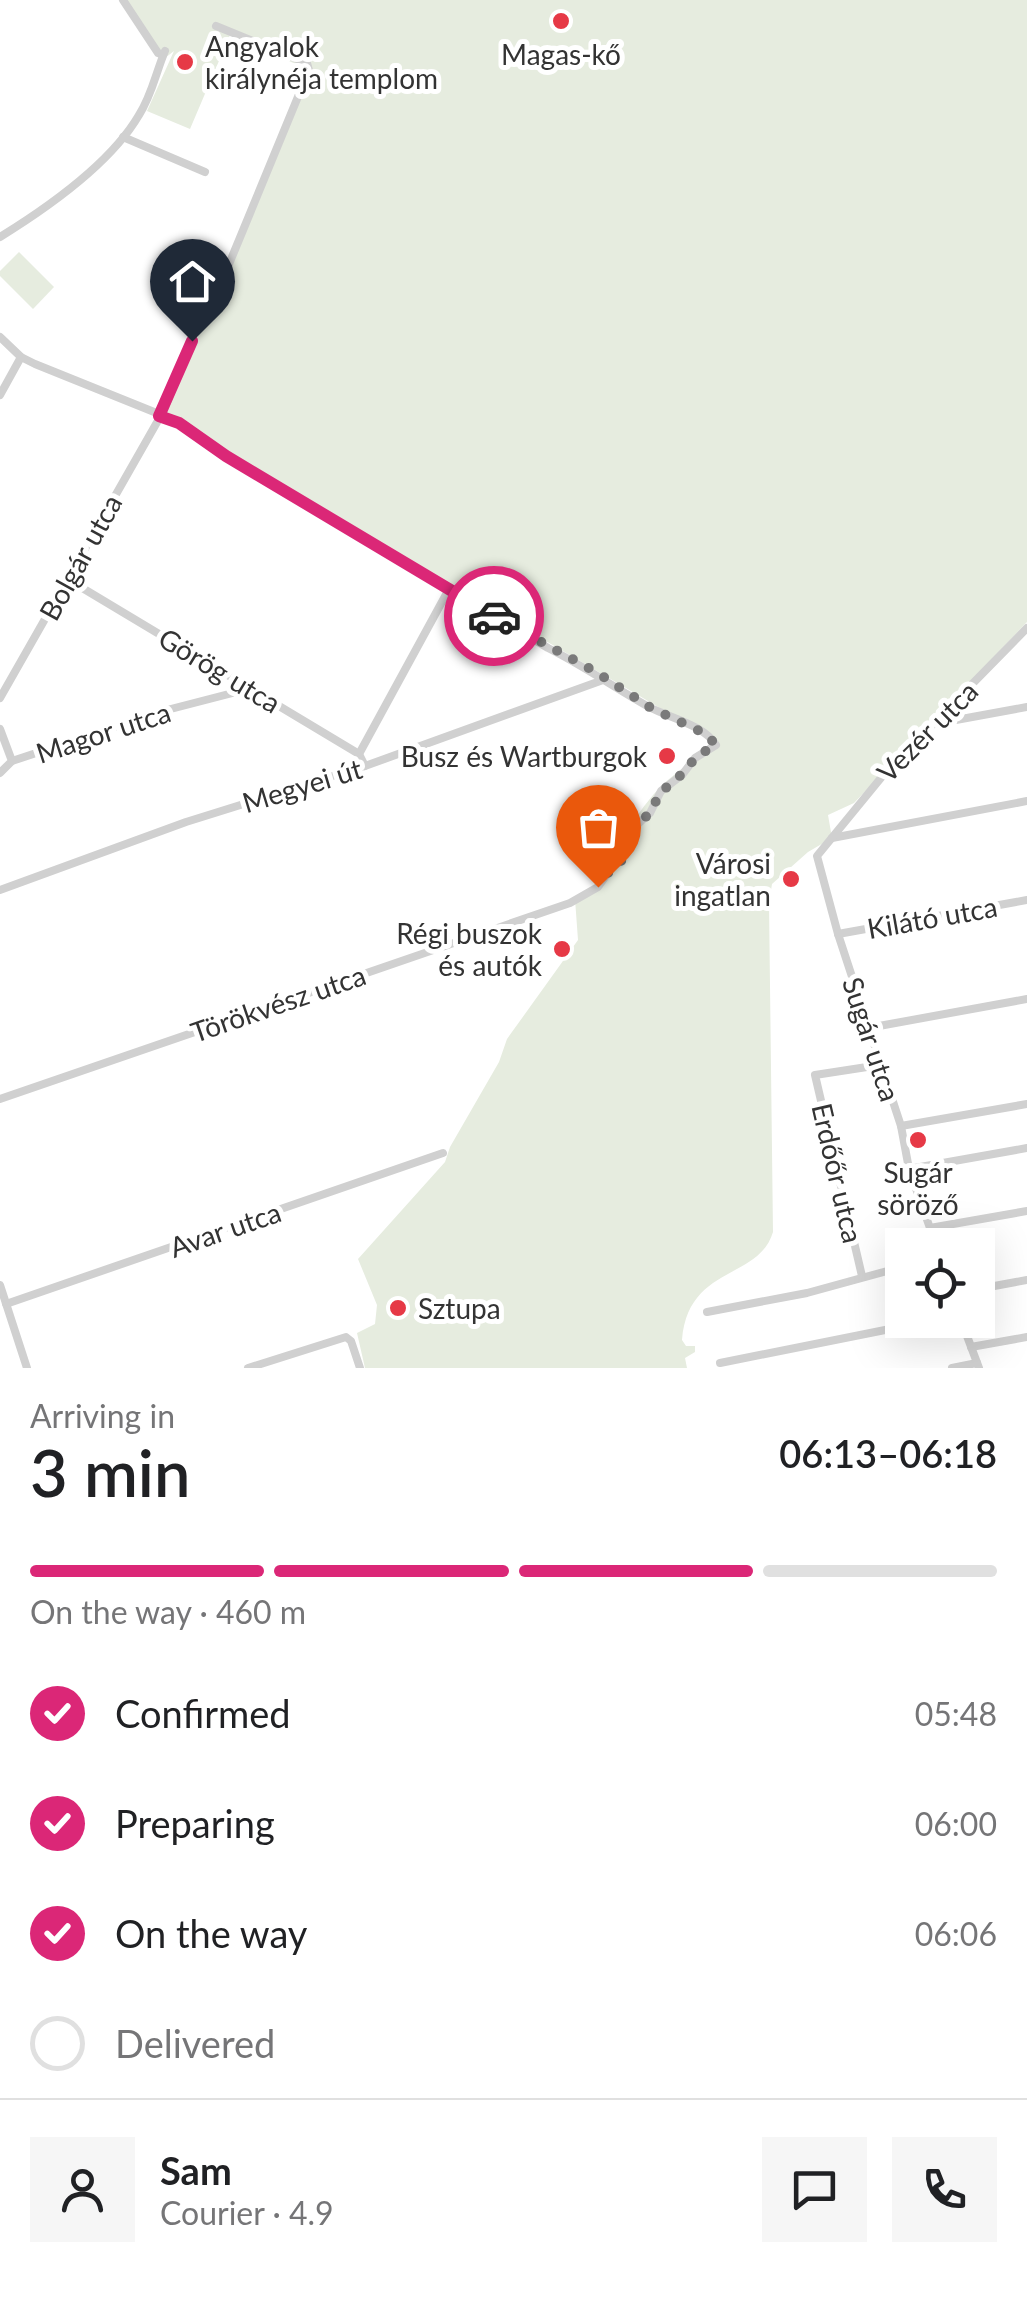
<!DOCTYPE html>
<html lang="en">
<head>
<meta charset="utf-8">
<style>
  body { margin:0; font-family:Lato,sans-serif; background:#f6f6f6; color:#202124; height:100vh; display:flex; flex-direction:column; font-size:38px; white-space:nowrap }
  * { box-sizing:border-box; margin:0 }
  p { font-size:32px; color:#757577 }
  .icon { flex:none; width:55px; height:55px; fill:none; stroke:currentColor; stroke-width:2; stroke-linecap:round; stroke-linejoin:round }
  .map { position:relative; height:1368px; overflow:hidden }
  .panel { display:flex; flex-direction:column; background:#fff; flex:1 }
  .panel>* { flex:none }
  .controls { position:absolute; left:885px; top:1228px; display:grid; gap:20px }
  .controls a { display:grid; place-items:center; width:110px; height:110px; border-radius:0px; background:#fff; box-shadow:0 10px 40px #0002; font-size:50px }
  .pin { position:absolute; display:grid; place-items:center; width:85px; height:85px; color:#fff; margin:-102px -42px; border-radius:50% 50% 50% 0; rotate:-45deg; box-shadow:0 0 10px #0007 }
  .pin .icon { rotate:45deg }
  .courier { position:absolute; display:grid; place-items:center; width:100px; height:100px; margin:-50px; border:8px solid #db2777; border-radius:50%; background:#fff; color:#222; box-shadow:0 2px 12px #0007 }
  .headline em { font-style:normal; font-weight:600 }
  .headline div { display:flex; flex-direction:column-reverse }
  .headline { display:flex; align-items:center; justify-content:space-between; height:170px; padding:0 30px }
  h1 { font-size:65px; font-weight:600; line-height:75px }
  .bar { display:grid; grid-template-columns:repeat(4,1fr); gap:15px 10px; align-content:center; height:120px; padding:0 30px }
  .bar i { height:12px; border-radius:8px; background:#e0e0e0 }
  .bar .on { background:#db2777 }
  .bar p { grid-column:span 4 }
  .line { display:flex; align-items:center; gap:25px; padding:0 30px; border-top:2px solid #e0e0e0 }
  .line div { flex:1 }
  .round { display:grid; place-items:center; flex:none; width:105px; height:105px; border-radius:0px; background:#f6f6f6 }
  ol { padding:0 30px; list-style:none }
  li { display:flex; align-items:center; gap:30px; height:110px }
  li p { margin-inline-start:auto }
  li .icon { padding:10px; border-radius:50%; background:#db2777; color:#fff; stroke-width:4 }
  li:last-child { color:#757577 }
  li i { width:55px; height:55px; border:5px solid #e0e0e0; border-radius:50% }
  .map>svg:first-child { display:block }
  .green { fill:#e6ecdf }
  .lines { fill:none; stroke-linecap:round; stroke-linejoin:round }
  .street { stroke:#d0d0d0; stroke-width:8 }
  .done { stroke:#7a7a7a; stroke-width:10; stroke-dasharray:0 18 }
  .route { stroke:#db2777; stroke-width:12 }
  .poi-dot { fill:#e63946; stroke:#fff; stroke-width:4 }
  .labels { text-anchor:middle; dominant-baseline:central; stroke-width:10; stroke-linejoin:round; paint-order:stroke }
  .poi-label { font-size:28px; fill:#333; stroke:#fff; text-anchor:end }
  .street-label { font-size:28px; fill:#333; stroke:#fff }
</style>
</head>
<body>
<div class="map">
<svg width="1027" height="1368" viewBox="0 0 1027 1368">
  <rect width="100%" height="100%" fill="#fff"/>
  <g class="green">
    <path d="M127,0H1027V622L854,803L828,815L832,838L808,852L772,884L769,902L773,1232C759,1280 688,1265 682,1340L686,1346H695V1352L685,1358L687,1368H365L357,1333L375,1324L377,1305L358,1259L445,1162L450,1147L499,1062L507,1039L578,940L575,899C617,877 620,834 649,800C667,777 692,761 716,745L711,738L165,417L307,69L230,35L190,129L147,111L174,51L165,58L157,55Z"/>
    <polygon points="19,252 54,287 33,309 0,276 0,271"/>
  </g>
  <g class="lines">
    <g class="street">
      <polyline points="123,0 158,53 163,55"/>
      <polyline points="123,137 205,172"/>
      <path d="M0,237C47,208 111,163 139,115C152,95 156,72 165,51"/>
      <polyline points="213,303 309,70 307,63 216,26"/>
      <path d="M0,337L21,357L35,364L174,420L226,456L548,648C584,666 615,688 649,707C670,718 704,725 716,745L695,758L682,775L661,791L650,813L628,833L622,861L613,866L598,887L570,903L0,1099"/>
      <polyline points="0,395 21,357"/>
      <polyline points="69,580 359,754 365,766"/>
      <polyline points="0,698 164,410 192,341"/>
      <polyline points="934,724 1027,707"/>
      <polyline points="0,729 12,761 0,773"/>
      <polyline points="359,754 449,589"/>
      <polyline points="12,761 163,711 252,688"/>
      <polyline points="832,838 1027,801"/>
      <polyline points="0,890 186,822 365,766 603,680"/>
      <polyline points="838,934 1027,900"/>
      <polyline points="868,1028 1027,999"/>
      <polyline points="901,1126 1027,1104"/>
      <polyline points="909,1169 1027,1148"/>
      <polyline points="930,1228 1027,1211"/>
      <polyline points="936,1245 909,1169 901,1126 838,934 817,856 885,773 1027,628"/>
      <polyline points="862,1276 815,1075 880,1065"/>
      <polyline points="0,1285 27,1368"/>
      <polyline points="978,1289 1027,1280"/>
      <polyline points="6,1304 443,1153"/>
      <polyline points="707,1312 807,1293 902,1267"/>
      <polyline points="961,1320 979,1368"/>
      <polyline points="971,1347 1027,1337"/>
      <polyline points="720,1363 935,1320"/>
      <polyline points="248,1368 346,1337 351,1341 360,1368"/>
      <polyline points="952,1368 977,1363"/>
    </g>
  </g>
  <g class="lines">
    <polyline class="done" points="494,616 596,672 651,708 706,734 716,745 697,756 682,774 660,793 650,813 628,833 624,859 613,866 598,887"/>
    <polyline class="route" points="192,341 159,416 179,423 226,456 494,616"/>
  </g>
  <g class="poi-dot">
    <circle cx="561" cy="21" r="10"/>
    <circle cx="185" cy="62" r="10"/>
    <circle cx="667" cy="756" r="10"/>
    <circle cx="791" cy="879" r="10"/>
    <circle cx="562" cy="949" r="10"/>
    <circle cx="918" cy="1140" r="10"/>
    <circle cx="398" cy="1308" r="10"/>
  </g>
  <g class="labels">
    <g class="poi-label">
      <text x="205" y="46" text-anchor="start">Angyalok<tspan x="205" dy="32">királynéja templom</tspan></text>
      <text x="561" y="54" text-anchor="middle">Magas-kő</text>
      <text x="647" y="756">Busz és Wartburgok</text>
      <text x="771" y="863">Városi<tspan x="771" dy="32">ingatlan</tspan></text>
      <text x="542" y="933">Régi buszok<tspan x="542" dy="32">és autók</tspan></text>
      <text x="918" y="1172" text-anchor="middle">Sugár<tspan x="918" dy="32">söröző</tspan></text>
      <text x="418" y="1308" text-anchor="start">Sztupa</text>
    </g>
    <g class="street-label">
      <text transform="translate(80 557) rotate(-61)">Bolgár utca</text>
      <text transform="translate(220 670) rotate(31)">Görög utca</text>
      <text transform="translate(927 731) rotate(-45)">Vezér utca</text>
      <text transform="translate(103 732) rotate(-18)">Magor utca</text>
      <text transform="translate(302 785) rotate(-17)">Megyei út</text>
      <text transform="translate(932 917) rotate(-10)">Kilátó utca</text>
      <text transform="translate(278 1003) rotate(-19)">Törökvész utca</text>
      <text transform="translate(872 1039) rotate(72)">Sugár utca</text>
      <text transform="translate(838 1173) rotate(77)">Erdőőr utca</text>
      <text transform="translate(225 1229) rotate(-19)">Avar utca</text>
    </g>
  </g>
</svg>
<div class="controls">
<a><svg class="icon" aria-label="locate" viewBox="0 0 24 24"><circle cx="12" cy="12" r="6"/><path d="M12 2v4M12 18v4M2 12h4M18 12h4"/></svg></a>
</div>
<div class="pin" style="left:598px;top:887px;background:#ea580c"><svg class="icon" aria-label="bag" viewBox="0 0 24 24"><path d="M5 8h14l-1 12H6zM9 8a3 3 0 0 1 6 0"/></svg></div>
<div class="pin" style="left:192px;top:341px;background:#1f2937"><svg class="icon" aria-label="home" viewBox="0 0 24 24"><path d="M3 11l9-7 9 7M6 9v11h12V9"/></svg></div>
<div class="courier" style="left:494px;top:616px"><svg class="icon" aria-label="car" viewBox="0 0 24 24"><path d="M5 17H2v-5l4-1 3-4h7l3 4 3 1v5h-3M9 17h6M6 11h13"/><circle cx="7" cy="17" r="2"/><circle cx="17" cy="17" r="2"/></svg></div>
</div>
<section class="panel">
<div class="headline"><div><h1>3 min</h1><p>Arriving in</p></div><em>06:13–06:18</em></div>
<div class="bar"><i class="on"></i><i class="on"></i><i class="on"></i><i></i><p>On the way · 460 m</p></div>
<ol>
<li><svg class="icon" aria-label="check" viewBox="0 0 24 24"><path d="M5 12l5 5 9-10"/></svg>Confirmed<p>05:48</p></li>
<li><svg class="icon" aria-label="check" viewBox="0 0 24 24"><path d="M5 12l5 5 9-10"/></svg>Preparing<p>06:00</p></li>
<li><svg class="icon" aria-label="check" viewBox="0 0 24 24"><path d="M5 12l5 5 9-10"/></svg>On the way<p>06:06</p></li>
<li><i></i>Delivered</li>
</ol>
<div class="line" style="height:180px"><a class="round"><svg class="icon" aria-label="person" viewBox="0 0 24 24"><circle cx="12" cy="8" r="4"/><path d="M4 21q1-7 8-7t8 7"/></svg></a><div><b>Sam</b><p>Courier · 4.9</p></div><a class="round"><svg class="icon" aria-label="chat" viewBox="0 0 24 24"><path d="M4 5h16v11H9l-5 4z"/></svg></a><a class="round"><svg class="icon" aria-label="phone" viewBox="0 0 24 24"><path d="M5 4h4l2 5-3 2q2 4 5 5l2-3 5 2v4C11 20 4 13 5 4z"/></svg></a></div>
</section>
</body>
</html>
